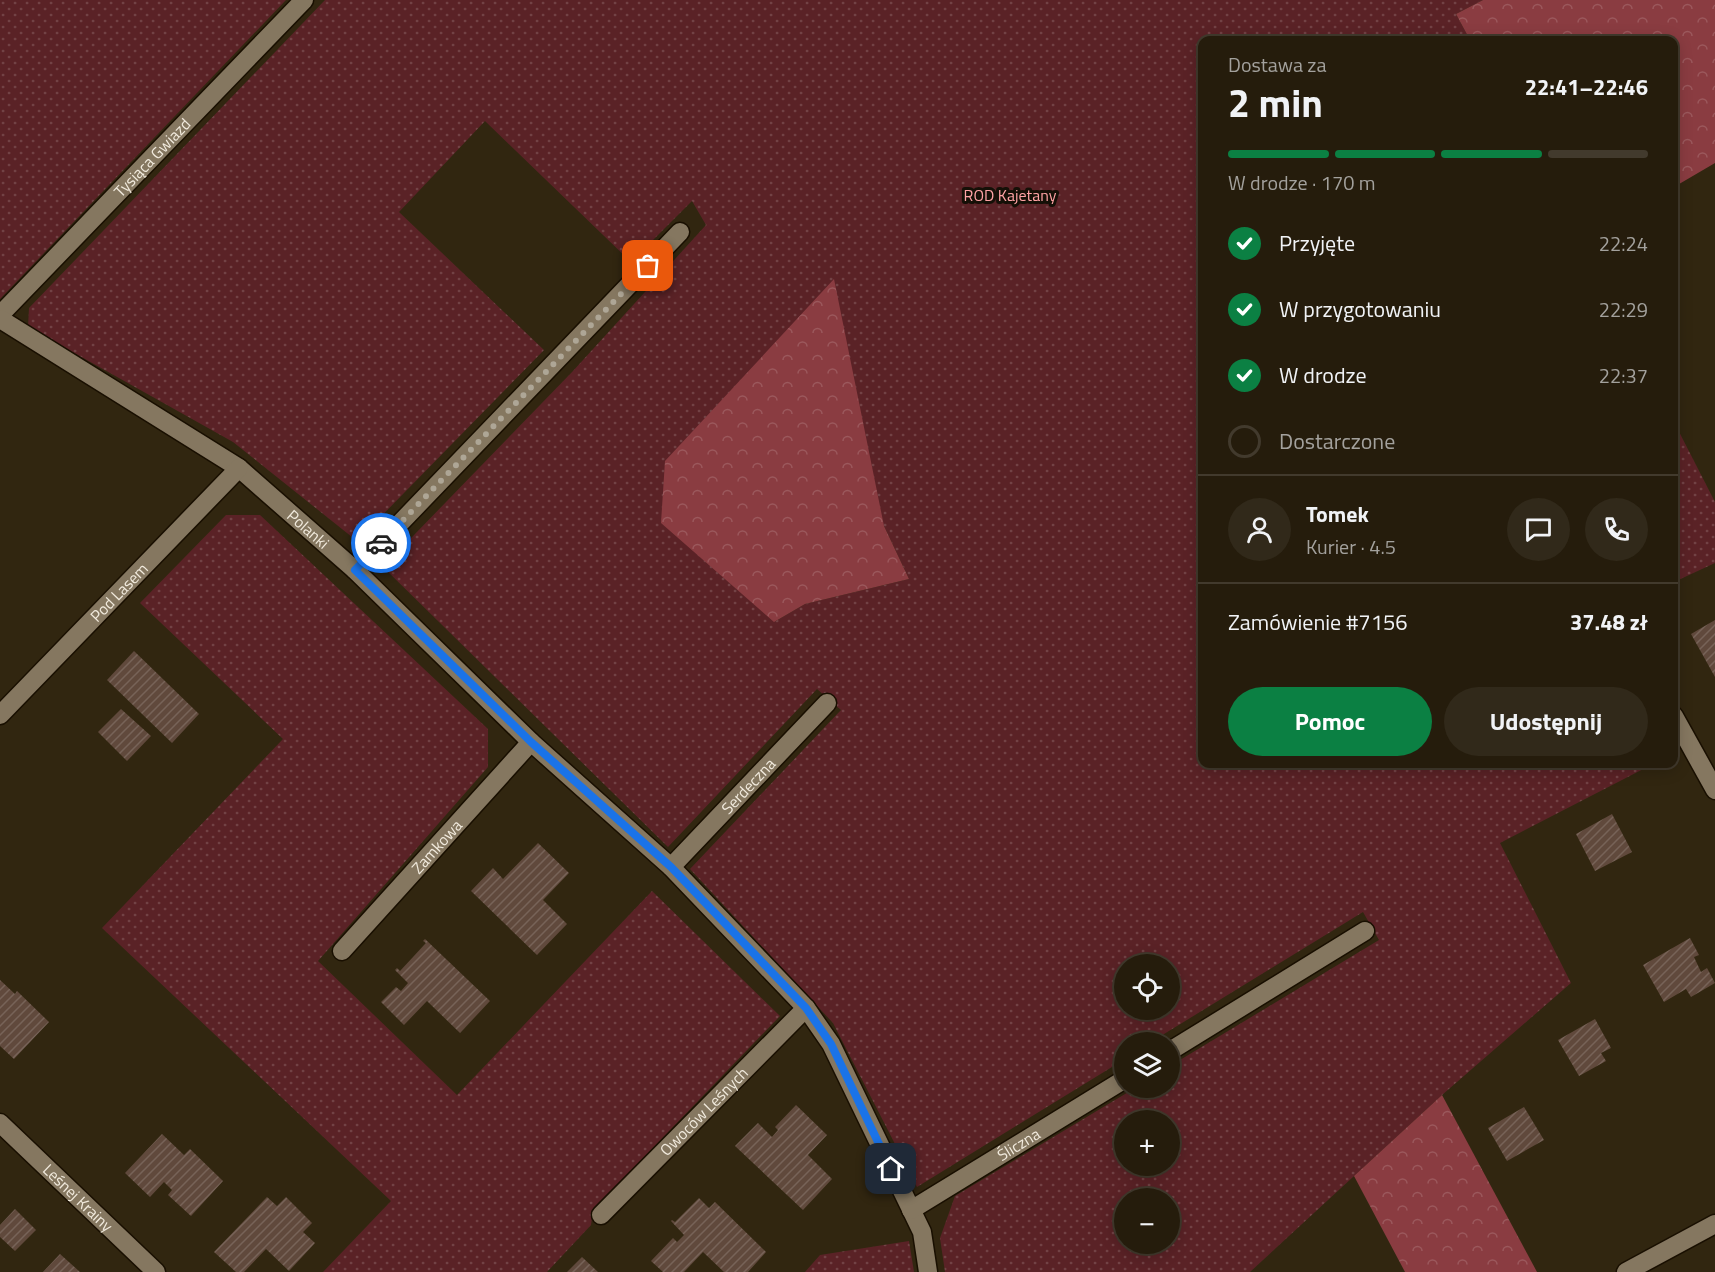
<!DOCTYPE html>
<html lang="pl">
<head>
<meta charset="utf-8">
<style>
  body { margin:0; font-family:"Titillium Web",sans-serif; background:#31291a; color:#f1f3f6; height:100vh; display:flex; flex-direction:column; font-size:22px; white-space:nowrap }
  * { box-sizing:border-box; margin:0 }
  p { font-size:20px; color:#a3a19d }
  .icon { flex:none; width:33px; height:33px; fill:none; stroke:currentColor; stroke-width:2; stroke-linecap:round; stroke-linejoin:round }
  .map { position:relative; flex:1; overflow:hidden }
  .panel { position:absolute; left:1198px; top:36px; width:480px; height:732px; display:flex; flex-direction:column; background:#251c0c; border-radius:12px; box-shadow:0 3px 15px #0003,0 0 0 2px #423a2d }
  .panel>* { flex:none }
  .fabs { position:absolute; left:1114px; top:954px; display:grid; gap:12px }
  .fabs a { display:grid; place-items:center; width:66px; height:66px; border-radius:50%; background:#251c0c; box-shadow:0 3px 15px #0003,0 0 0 2px #423a2d; font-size:30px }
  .pin { position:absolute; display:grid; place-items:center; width:51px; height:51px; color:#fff; margin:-26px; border-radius:12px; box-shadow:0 3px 9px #0006 }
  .courier { position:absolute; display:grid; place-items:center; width:60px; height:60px; margin:-30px; border:4px solid #1a73e8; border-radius:50%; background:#fff; color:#222; box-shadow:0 2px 8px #0007 }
  .overview em { font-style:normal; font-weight:700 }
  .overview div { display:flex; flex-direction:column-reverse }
  .overview { display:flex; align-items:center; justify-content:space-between; height:102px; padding:0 30px }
  h1 { font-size:39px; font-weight:700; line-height:45px }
  .bar { display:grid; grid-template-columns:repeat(4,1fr); gap:9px 6px; align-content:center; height:72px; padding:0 30px }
  .bar i { height:8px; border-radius:4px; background:#423a2d }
  .bar .current { background:#0b8043 }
  .bar p { grid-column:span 4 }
  .line { display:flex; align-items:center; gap:15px; padding:0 30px; border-top:2px solid #423a2d }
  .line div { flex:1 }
  .round { display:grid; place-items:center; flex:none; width:63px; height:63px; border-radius:32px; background:#31291a }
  ol { padding:0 30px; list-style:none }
  li { display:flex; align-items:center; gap:18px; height:66px }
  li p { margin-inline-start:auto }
  li .icon { padding:6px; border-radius:50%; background:#0b8043; color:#fff; stroke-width:4 }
  li:last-child { color:#a3a19d }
  li i { width:33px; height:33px; border:3px solid #423a2d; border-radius:50% }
  .cta { display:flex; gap:12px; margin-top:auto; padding:12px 30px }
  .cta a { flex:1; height:69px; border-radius:36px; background:#0b8043; color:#fff; font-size:24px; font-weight:700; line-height:69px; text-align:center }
  .cta a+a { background:#31291a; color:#f1f3f6 }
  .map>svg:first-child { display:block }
  .grass { fill:url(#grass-dots); fill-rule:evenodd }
  .forest { fill:url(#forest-crowns) }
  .building { fill:url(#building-hatch) }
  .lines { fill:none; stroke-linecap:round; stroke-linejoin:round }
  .minor-casing { stroke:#190f00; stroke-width:21 }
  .minor { stroke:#857760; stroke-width:18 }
  .done { stroke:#aea696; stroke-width:6; stroke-dasharray:0 10.8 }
  .route { stroke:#1a73e8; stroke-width:8 }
  .labels { text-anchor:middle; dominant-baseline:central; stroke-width:6; stroke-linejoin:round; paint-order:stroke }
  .street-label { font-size:16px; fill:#f2ebde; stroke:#151007 }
  .park-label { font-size:16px; fill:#ffa3a5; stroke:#151007 }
</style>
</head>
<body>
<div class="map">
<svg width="1715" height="1272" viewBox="0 0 1715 1272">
  <defs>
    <pattern id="grass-dots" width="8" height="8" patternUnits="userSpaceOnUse" patternTransform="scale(1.5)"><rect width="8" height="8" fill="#5a2226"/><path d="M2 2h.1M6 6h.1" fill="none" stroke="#724245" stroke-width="1.8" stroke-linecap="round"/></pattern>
    <pattern id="forest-crowns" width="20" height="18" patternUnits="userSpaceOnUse" patternTransform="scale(1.5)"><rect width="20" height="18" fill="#8a3c41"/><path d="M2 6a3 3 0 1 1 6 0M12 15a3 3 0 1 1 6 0" fill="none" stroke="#9b585c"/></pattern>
    <pattern id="building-hatch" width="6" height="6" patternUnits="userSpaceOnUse" patternTransform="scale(1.5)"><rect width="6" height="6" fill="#60493c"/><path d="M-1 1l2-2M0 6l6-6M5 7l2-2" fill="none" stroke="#776358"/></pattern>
  </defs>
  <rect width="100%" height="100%" fill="#312610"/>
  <g class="grass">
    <polygon points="0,0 286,0 0,299"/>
    <path d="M325,0H1483L1456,14L1470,40H1203V764H1653L1500,843L1571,983L1442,1095L1250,1272H945L940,1238L955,1196L1135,1088H1170V1066L1379,940L1363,912L1151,1042H1125V1059L917,1187L833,1023L690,869L841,710L817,689L668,847L383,567L573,371L706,225L692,201L631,262L485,121L399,212L544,350L357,541L233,442L28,327L29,308ZM884,526L909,579L805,604L774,622ZM1125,964H1170V1010H1125ZM1125,1120H1170V1166H1125ZM1125,1198H1170V1244H1125Z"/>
    <polygon points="1674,422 1715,502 1715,563 1674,582"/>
    <polygon points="226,515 260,515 488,729 488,767 318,961 457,1095 652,891 780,1016 593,1210 591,1225 547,1272 323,1272 391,1201 102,928 283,739 140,603"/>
    <polygon points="909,1241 914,1272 805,1272 820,1255"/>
  </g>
  <g class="forest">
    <polygon points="1483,0 1715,0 1715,163 1674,187 1674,40 1470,40 1456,14"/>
    <polygon points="834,279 884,526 909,579 805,604 774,622 661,523 665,461"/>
    <polygon points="1442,1095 1537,1272 1405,1272 1354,1176"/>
  </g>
  <g class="building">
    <polygon points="1715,620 1715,677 1691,634"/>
    <polygon points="134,651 199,714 172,743 107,680"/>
    <polygon points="121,709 151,736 127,761 98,732"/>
    <polygon points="1612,814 1632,852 1595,871 1576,834"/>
    <polygon points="538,843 569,873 543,900 567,924 537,955 471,891 493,868 503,879"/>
    <polygon points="1690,938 1699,955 1694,957 1701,972 1707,968 1715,983 1691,997 1686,989 1664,1002 1643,965"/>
    <polygon points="425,939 490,1001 460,1033 427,1001 404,1025 381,1002 396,987 401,991 408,983 395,970 397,968 400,971 426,943 423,941"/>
    <polygon points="0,980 15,994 17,991 49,1022 14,1059 0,1046"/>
    <polygon points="1595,1019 1611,1048 1601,1053 1606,1061 1579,1076 1558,1040"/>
    <polygon points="796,1105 827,1135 808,1155 832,1179 803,1210 735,1146 758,1123 772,1137 778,1130 775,1127"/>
    <polygon points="1524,1107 1544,1140 1507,1161 1488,1128"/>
    <polygon points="162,1134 184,1155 190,1149 223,1181 191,1216 168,1195 172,1190 164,1182 150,1197 125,1173"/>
    <polygon points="267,1197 277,1206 286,1197 312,1223 303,1232 315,1243 289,1271 266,1249 244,1272 236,1272 214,1252"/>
    <polygon points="699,1198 709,1208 715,1202 766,1252 748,1272 724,1272 703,1252 684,1272 663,1272 651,1261 673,1238 677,1242 684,1235 671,1221 672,1220 675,1222"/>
    <polygon points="15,1209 36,1230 15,1251 0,1237 0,1225"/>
    <polygon points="60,1254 80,1272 43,1272"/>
    <polygon points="582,1257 598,1272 567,1272"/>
  </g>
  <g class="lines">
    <defs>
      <g id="minor">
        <path id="s1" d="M0,315L304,0"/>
        <path id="s2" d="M0,319L239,468L355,570L531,742L671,867L806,1008L831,1044L922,1232L928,1272"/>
        <polyline points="355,570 680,232"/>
        <path id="s3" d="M0,715L239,468"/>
        <polyline points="1674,716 1715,790"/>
        <path id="s4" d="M671,867L827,703"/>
        <path id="s5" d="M342,951L531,742"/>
        <polyline points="1170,1051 1365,931"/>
        <path id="s6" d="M0,1123L156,1272"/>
        <path id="s7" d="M911,1210L1125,1079"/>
        <path id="s8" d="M601,1215L806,1008"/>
        <polyline points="1626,1272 1715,1224"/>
      </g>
    </defs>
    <use href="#minor" class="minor-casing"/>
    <use href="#minor" class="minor"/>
  </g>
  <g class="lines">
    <polyline class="done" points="381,543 648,266"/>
    <polyline class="route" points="381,543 355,570 531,742 671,867 806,1008 831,1044 891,1169"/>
  </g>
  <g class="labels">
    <g class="street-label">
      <text stroke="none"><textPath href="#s1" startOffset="219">Tysiąca Gwiazd</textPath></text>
      <text stroke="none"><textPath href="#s2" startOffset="374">Polanki</textPath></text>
      <text stroke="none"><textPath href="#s3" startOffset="171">Pod Lasem</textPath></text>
      <text stroke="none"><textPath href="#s4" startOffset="112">Serdeczna</textPath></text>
      <text stroke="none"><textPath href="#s5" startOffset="141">Zamkowa</textPath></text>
      <text stroke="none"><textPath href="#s8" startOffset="146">Owoców Leśnych</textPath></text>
      <text stroke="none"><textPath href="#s7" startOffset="126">Śliczna</textPath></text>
      <text stroke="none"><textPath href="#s6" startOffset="108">Leśnej Krainy</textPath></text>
    </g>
    <g class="park-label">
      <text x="1010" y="195">ROD Kajetany</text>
    </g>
  </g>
</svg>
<div class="fabs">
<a><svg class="icon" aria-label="locate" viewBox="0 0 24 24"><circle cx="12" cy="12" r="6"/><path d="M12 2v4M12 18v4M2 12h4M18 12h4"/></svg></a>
<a><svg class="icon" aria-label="layers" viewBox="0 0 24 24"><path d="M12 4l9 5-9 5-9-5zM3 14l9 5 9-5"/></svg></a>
<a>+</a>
<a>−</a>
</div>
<div class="pin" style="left:648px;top:266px;background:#ea580c"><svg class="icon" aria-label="bag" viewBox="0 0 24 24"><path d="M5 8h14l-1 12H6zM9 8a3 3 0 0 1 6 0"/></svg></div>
<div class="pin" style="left:891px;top:1169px;background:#1f2937"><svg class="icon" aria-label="home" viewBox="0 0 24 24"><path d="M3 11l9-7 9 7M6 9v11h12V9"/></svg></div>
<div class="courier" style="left:381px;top:543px"><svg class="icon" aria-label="car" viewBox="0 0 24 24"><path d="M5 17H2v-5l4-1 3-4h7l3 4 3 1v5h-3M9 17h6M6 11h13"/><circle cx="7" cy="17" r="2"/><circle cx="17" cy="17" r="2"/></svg></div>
<section class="panel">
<div class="overview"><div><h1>2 min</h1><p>Dostawa za</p></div><em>22:41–22:46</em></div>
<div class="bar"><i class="current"></i><i class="current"></i><i class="current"></i><i></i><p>W drodze · 170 m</p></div>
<ol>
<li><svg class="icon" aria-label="check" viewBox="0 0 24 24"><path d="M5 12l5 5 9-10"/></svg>Przyjęte<p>22:24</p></li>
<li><svg class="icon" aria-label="check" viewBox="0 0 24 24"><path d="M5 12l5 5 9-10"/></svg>W przygotowaniu<p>22:29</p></li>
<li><svg class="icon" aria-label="check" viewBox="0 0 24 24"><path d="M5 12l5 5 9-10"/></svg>W drodze<p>22:37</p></li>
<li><i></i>Dostarczone</li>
</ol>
<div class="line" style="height:108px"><a class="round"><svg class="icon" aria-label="person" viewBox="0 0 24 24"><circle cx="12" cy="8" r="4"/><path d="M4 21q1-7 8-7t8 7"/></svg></a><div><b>Tomek</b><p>Kurier · 4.5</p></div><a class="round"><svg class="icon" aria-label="chat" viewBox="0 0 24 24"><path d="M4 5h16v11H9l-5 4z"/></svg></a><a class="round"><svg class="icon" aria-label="phone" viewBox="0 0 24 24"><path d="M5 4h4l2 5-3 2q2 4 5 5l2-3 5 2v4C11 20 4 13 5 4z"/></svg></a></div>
<div class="line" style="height:78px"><div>Zamówienie #7156</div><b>37.48 zł</b></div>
<div class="cta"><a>Pomoc</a><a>Udostępnij</a></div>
</section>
</div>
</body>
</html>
